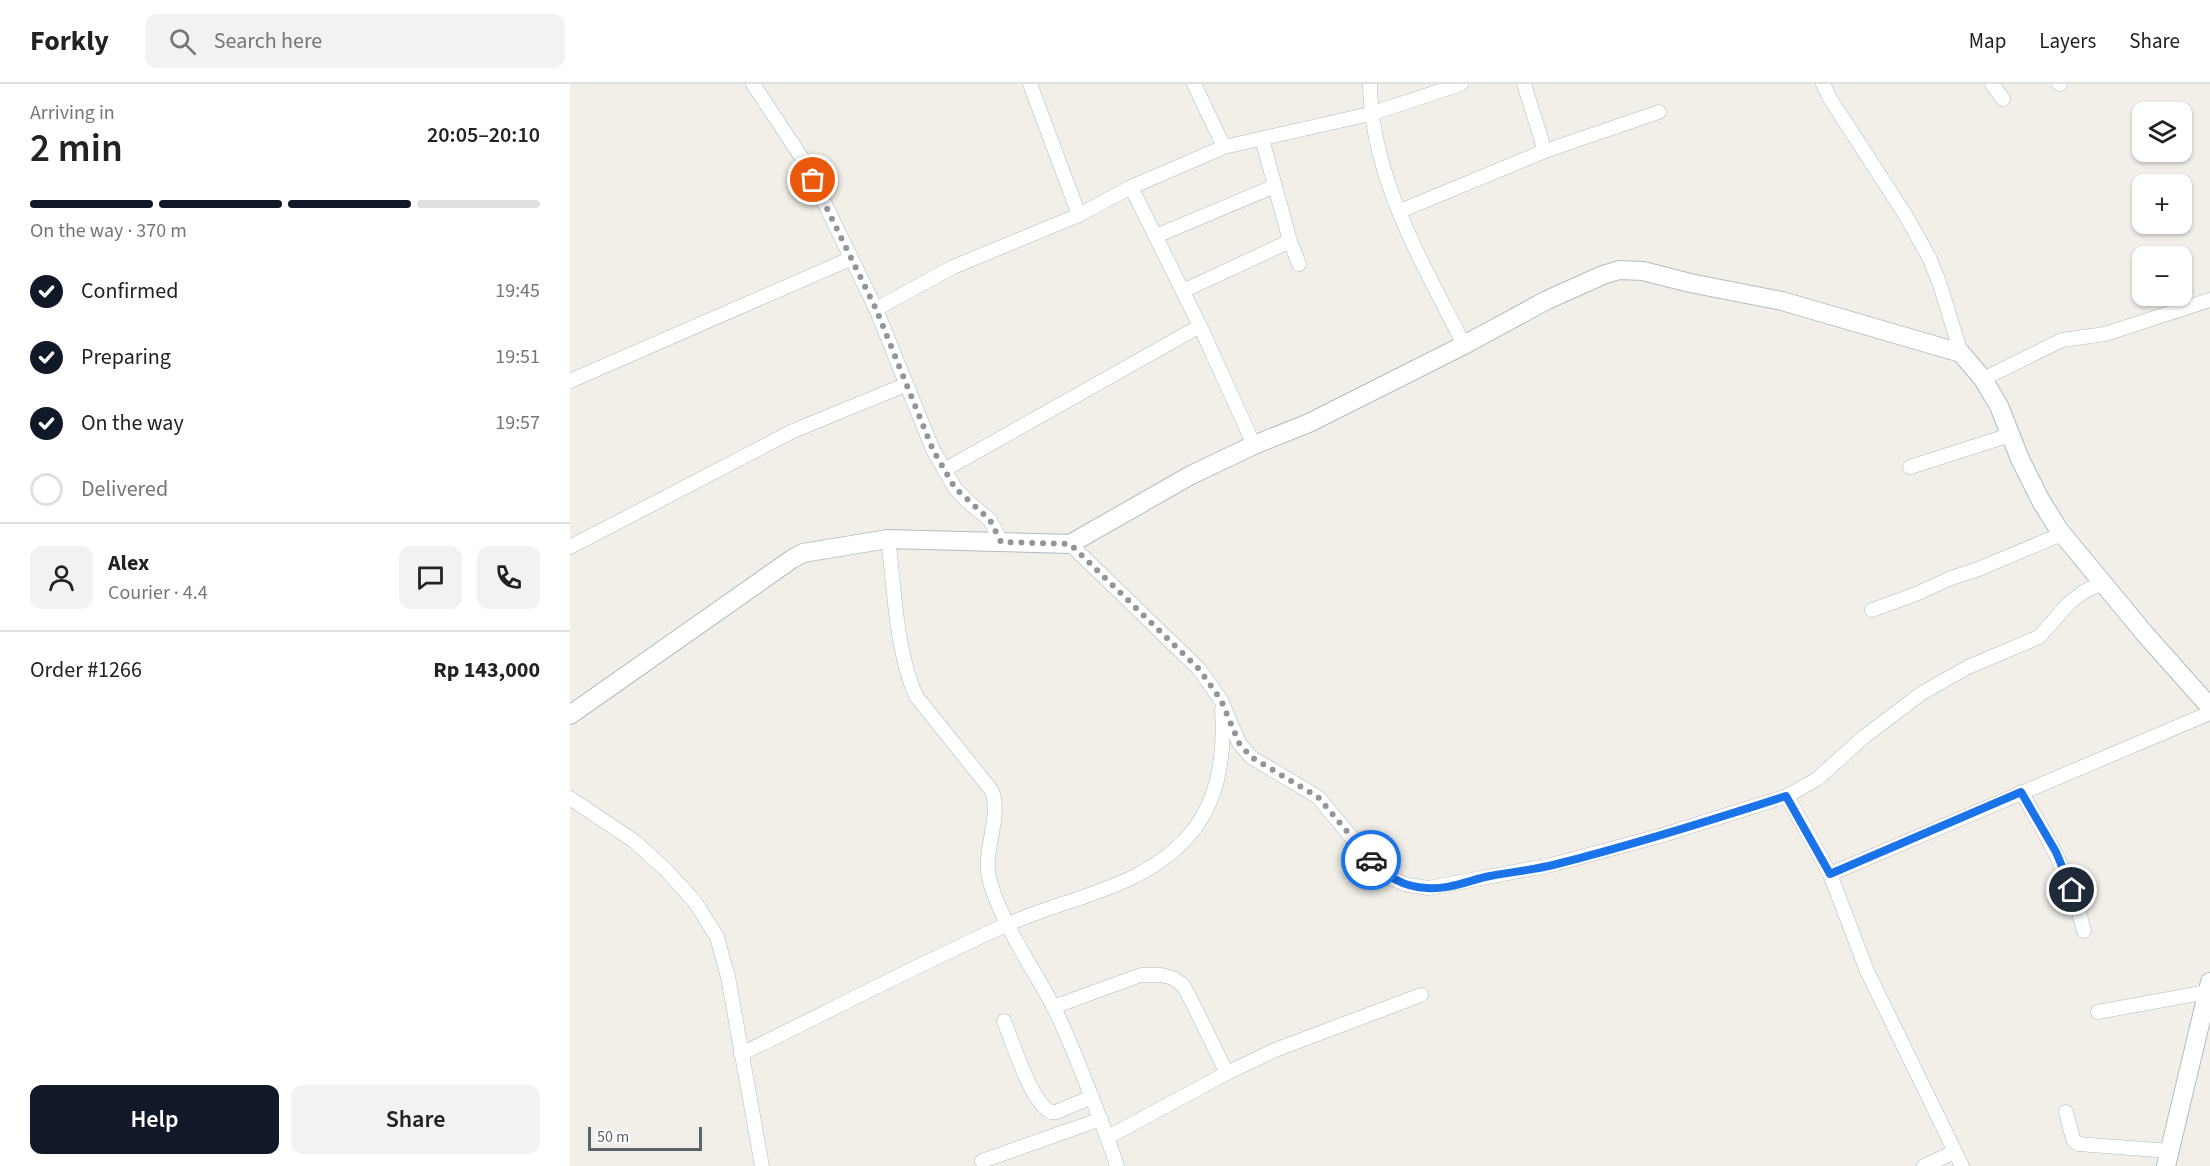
<!DOCTYPE html>
<html lang="en">
<head>
<meta charset="utf-8">
<style>
  body { margin:0; font-family:"Source Sans 3",sans-serif; background:#f2f2f2; color:#222; height:100vh; display:flex; flex-direction:column; font-size:22px; white-space:nowrap }
  * { box-sizing:border-box; margin:0 }
  p { font-size:20px; color:#767676 }
  .icon { flex:none; width:33px; height:33px; fill:none; stroke:currentColor; stroke-width:2; stroke-linecap:round; stroke-linejoin:round }
  .map { position:relative; flex:1; overflow:hidden }
  .drawer { display:flex; flex-direction:column; background:#fff; width:570px }
  .drawer>* { flex:none }
  .buttons { position:absolute; left:1562px; top:18px; display:grid; gap:12px }
  .buttons a { display:grid; place-items:center; width:60px; height:60px; border-radius:12px; background:#fff; box-shadow:0 2px 4px #0004; font-size:30px }
  .scale { position:absolute; left:18px; bottom:15px; width:114px; box-sizing:border-box; padding-left:6px; border:3px solid #5f6368; border-top:0; font-size:16px; line-height:21px; white-space:nowrap; color:#5f6368; -webkit-text-stroke:4px #fff; paint-order:stroke }
  .pin { position:absolute; display:grid; place-items:center; width:51px; height:51px; color:#fff; margin:-26px; border:3px solid #fff; border-radius:50%; box-shadow:0 2px 6px #0007 }
  .courier { position:absolute; display:grid; place-items:center; width:60px; height:60px; margin:-30px; border:4px solid #1a73e8; border-radius:50%; background:#fff; color:#222; box-shadow:0 2px 8px #0007 }
  .overview em { font-style:normal; font-weight:600 }
  .overview div { display:flex; flex-direction:column-reverse }
  .overview { display:flex; align-items:center; justify-content:space-between; height:102px; padding:0 30px }
  h1 { font-size:39px; font-weight:600; line-height:45px }
  .bar { display:grid; grid-template-columns:repeat(4,1fr); gap:9px 6px; align-content:center; height:72px; padding:0 30px }
  .bar i { height:8px; border-radius:4px; background:#e0e0e0 }
  .bar .active { background:#111827 }
  .bar p { grid-column:span 4 }
  .line { display:flex; align-items:center; gap:15px; padding:0 30px; border-top:2px solid #e0e0e0 }
  .line div { flex:1 }
  .round { display:grid; place-items:center; flex:none; width:63px; height:63px; border-radius:12px; background:#f2f2f2 }
  ol { padding:0 30px; list-style:none }
  li { display:flex; align-items:center; gap:18px; height:66px }
  li p { margin-inline-start:auto }
  li .icon { padding:6px; border-radius:50%; background:#111827; color:#fff; stroke-width:4 }
  li:last-child { color:#767676 }
  li i { width:33px; height:33px; border:3px solid #e0e0e0; border-radius:50% }
  .primary-button { display:flex; gap:12px; margin-top:auto; padding:12px 30px }
  .primary-button a { flex:1; height:69px; border-radius:12px; background:#111827; color:#fff; font-size:24px; font-weight:600; line-height:69px; text-align:center }
  .primary-button a+a { background:#f2f2f2; color:#222 }
  header { display:flex; align-items:center; gap:36px; box-sizing:border-box; height:84px; padding:0 30px; background:#fff; border-bottom:2px solid #e0e0e0 }
  header strong { font-size:28px }
  nav { display:flex; gap:33px; margin-inline-start:auto; font-size:21px }
  .search { width:420px; height:54px; background:#f2f2f2; display:flex; align-items:center; gap:15px; box-sizing:border-box; padding:0 21px; border-radius:12px; color:#767676; font-size:22px }
  main { display:flex; flex:1; min-height:0 }
  .map>svg:first-child { display:block }
  .lines { fill:none; stroke-linecap:round; stroke-linejoin:round }
  .street-casing { stroke:#b5b8bc; stroke-width:15 }
  .secondary-casing { stroke:#b6babf; stroke-width:20 }
  .street { stroke:#fff; stroke-width:14 }
  .secondary { stroke:#fff; stroke-width:18 }
  .done { stroke:#929495; stroke-width:6; stroke-dasharray:0 10.8 }
  .route { stroke:#1a73e8; stroke-width:8 }
</style>
</head>
<body>
<header>
<strong>Forkly</strong>
<div class="search"><svg class="icon" aria-label="search" viewBox="0 0 24 24"><circle cx="10" cy="10" r="6"/><path d="M15 15l6 6"/></svg>Search here</div>
<nav><a>Map</a><a>Layers</a><a>Share</a></nav>
</header>
<main>
<section class="drawer">
<div class="overview"><div><h1>2 min</h1><p>Arriving in</p></div><em>20:05–20:10</em></div>
<div class="bar"><i class="active"></i><i class="active"></i><i class="active"></i><i></i><p>On the way · 370 m</p></div>
<ol>
<li><svg class="icon" aria-label="check" viewBox="0 0 24 24"><path d="M5 12l5 5 9-10"/></svg>Confirmed<p>19:45</p></li>
<li><svg class="icon" aria-label="check" viewBox="0 0 24 24"><path d="M5 12l5 5 9-10"/></svg>Preparing<p>19:51</p></li>
<li><svg class="icon" aria-label="check" viewBox="0 0 24 24"><path d="M5 12l5 5 9-10"/></svg>On the way<p>19:57</p></li>
<li><i></i>Delivered</li>
</ol>
<div class="line" style="height:108px"><a class="round"><svg class="icon" aria-label="person" viewBox="0 0 24 24"><circle cx="12" cy="8" r="4"/><path d="M4 21q1-7 8-7t8 7"/></svg></a><div><b>Alex</b><p>Courier · 4.4</p></div><a class="round"><svg class="icon" aria-label="chat" viewBox="0 0 24 24"><path d="M4 5h16v11H9l-5 4z"/></svg></a><a class="round"><svg class="icon" aria-label="phone" viewBox="0 0 24 24"><path d="M5 4h4l2 5-3 2q2 4 5 5l2-3 5 2v4C11 20 4 13 5 4z"/></svg></a></div>
<div class="line" style="height:78px"><div>Order #1266</div><b>Rp 143,000</b></div>
<div class="primary-button"><a>Help</a><a>Share</a></div>
</section>
<div class="map">
<svg width="1640" height="1082" viewBox="0 0 1640 1082">
  <rect width="100%" height="100%" fill="#f1efe8"/>
  <g class="lines">
    <defs>
      <g id="street">
        <polyline points="183,0 234,77 306,225 363,366 385,404 397,417 420,436 431,458"/>
        <polyline points="460,0 509,131"/>
        <polyline points="624,0 654,63"/>
        <path d="M800,0C801,94 853,179 894,261"/>
        <polyline points="954,0 975,67"/>
        <polyline points="1253,0 1259,13 1336,132 1360,175 1370,201 1391,269"/>
        <polyline points="1422,0 1433,15"/>
        <polyline points="1489,0 1490,0"/>
        <polyline points="692,55 720,157 729,180"/>
        <polyline points="830,127 975,67 1089,28"/>
        <polyline points="586,152 705,102"/>
        <polyline points="613,207 720,157"/>
        <polyline points="306,225 383,183 509,131 561,103"/>
        <polyline points="1413,295 1492,256 1535,250 1640,216"/>
        <polyline points="0,297 280,175"/>
        <polyline points="684,361 630,242 561,103 654,63 800,30 891,0"/>
        <polyline points="1340,383 1440,351"/>
        <polyline points="374,386 630,242"/>
        <path d="M318,455C325,506 325,564 346,612L422,707C432,736 411,768 420,798C433,841 461,881 482,920C495,945 505,971 515,996C526,1025 538,1053 547,1082"/>
        <polyline points="500,460 629,585 651,616 669,659 681,673 748,713 792,766 820,794 838,801 859,804 981,781 1093,751 1217,712 1247,695 1295,652 1352,609 1398,583 1469,553 1499,519 1512,509 1531,499"/>
        <polyline points="0,463 223,347 335,301"/>
        <polyline points="1302,526 1346,510 1381,494 1406,486 1492,450"/>
        <path d="M1451,708C1478,753 1502,796 1514,847"/>
        <polyline points="1217,712 1260,790 1640,629"/>
        <polyline points="0,714 64,757 96,786 125,818 147,853 158,893 192,1082"/>
        <polyline points="1260,790 1297,887 1392,1082"/>
        <polyline points="483,923 571,891 591,891 603,894 613,901 621,916 657,989"/>
        <polyline points="1528,928 1637,908"/>
        <path d="M434,937C443,959 461,1019 481,1028H486L522,1013"/>
        <path d="M171,970C259,927 347,881 436,841C498,813 576,804 621,749C650,714 655,668 652,625"/>
        <polyline points="1496,1028 1503,1055 1508,1060 1600,1067"/>
        <polyline points="538,1053 657,989 705,966 851,911"/>
        <polyline points="412,1077 531,1035"/>
        <polyline points="1354,1082 1384,1068"/>
      </g>
      <g id="secondary">
        <polyline points="0,631 222,475 233,469 318,455 500,460 621,391 684,361 739,339 894,261 977,216 1033,191 1049,186 1073,187 1120,199 1212,217 1391,269 1413,295 1429,322 1450,375 1471,417 1489,446 1575,550 1640,623"/>
        <polyline points="1596,1082 1640,898"/>
      </g>
    </defs>
    <use href="#street" class="street-casing"/>
    <use href="#secondary" class="secondary-casing"/>
    <use href="#street" class="street"/>
    <use href="#secondary" class="secondary"/>
  </g>
  <g class="lines">
    <polyline class="done" points="243,96 306,225 363,366 385,404 420,436 431,458 500,460 629,585 651,616 669,659 681,673 748,713 801,776"/>
    <path class="route" d="M801,776C818,793 833,803 857,804C878,806 900,796 920,792C941,788 962,786 983,781C1062,761 1139,737 1216,712L1260,790L1451,708L1486,768L1502,806"/>
  </g>
</svg>
<div class="buttons">
<a><svg class="icon" aria-label="layers" viewBox="0 0 24 24"><path d="M12 4l9 5-9 5-9-5zM3 14l9 5 9-5"/></svg></a>
<a>+</a>
<a>−</a>
</div>
<div class="scale">50 m</div>
<div class="pin" style="left:243px;top:96px;background:#ea580c"><svg class="icon" aria-label="bag" viewBox="0 0 24 24"><path d="M5 8h14l-1 12H6zM9 8a3 3 0 0 1 6 0"/></svg></div>
<div class="pin" style="left:1502px;top:806px;background:#1f2937"><svg class="icon" aria-label="home" viewBox="0 0 24 24"><path d="M3 11l9-7 9 7M6 9v11h12V9"/></svg></div>
<div class="courier" style="left:801px;top:776px"><svg class="icon" aria-label="car" viewBox="0 0 24 24"><path d="M5 17H2v-5l4-1 3-4h7l3 4 3 1v5h-3M9 17h6M6 11h13"/><circle cx="7" cy="17" r="2"/><circle cx="17" cy="17" r="2"/></svg></div>
</div>
</main>
</body>
</html>
